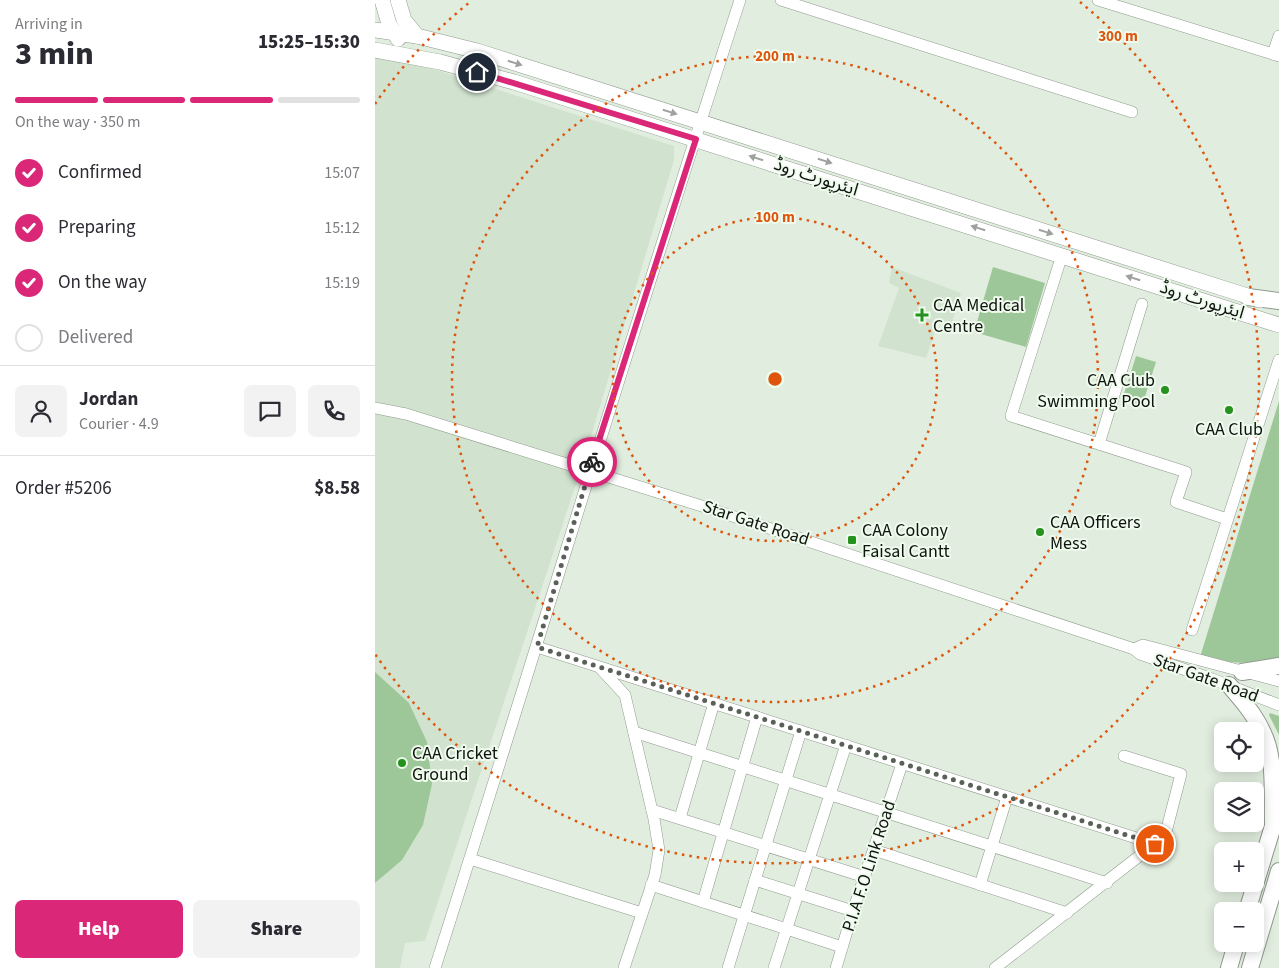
<!DOCTYPE html>
<html lang="en">
<head>
<meta charset="utf-8">
<style>
  body { margin:0; font-family:"Source Sans 3","Noto Sans Arabic",sans-serif; background:#f2f2f3; color:#2b2b33; height:100vh; display:flex; flex-direction:column; font-size:19px; white-space:nowrap }
  * { box-sizing:border-box; margin:0 }
  p { font-size:16px; color:#7c7c81 }
  .icon { flex:none; width:28px; height:28px; fill:none; stroke:currentColor; stroke-width:2; stroke-linecap:round; stroke-linejoin:round }
  .map { position:relative; flex:1; overflow:hidden }
  .side { display:flex; flex-direction:column; background:#fff; width:375px }
  .side>* { flex:none }
  .tools { position:absolute; left:839px; top:722px; display:grid; gap:10px }
  .tools a { display:grid; place-items:center; width:50px; height:50px; border-radius:8px; background:#fff; box-shadow:0 2px 12px #0003; font-size:25px }
  .pin { position:absolute; display:grid; place-items:center; width:42px; height:42px; color:#fff; margin:-21px; border:2px solid #fff; border-radius:50%; box-shadow:0 1px 5px #0007 }
  .courier { position:absolute; display:grid; place-items:center; width:50px; height:50px; margin:-25px; border:4px solid #db2777; border-radius:50%; background:#fff; color:#222; box-shadow:0 1px 6px #0007 }
  .summary em { font-style:normal; font-weight:800 }
  .summary div { display:flex; flex-direction:column-reverse }
  .summary { display:flex; align-items:center; justify-content:space-between; height:85px; padding:0 15px }
  h1 { font-size:32px; font-weight:800; line-height:38px }
  .bar { display:grid; grid-template-columns:repeat(4,1fr); gap:8px 5px; align-content:center; height:60px; padding:0 15px }
  .bar i { height:6px; border-radius:4px; background:#e1e1e2 }
  .bar .selected { background:#db2777 }
  .bar p { grid-column:span 4 }
  .line { display:flex; align-items:center; gap:12px; padding:0 15px; border-top:1px solid #e1e1e2 }
  .line div { flex:1 }
  .round { display:grid; place-items:center; flex:none; width:52px; height:52px; border-radius:8px; background:#f2f2f3 }
  ol { padding:0 15px; list-style:none }
  li { display:flex; align-items:center; gap:15px; height:55px }
  li p { margin-inline-start:auto }
  li .icon { padding:5px; border-radius:50%; background:#db2777; color:#fff; stroke-width:4 }
  li:last-child { color:#7c7c81 }
  li i { width:28px; height:28px; border:2px solid #e1e1e2; border-radius:50% }
  .primary-button { display:flex; gap:10px; margin-top:auto; padding:10px 15px }
  .primary-button a { flex:1; height:58px; border-radius:8px; background:#db2777; color:#fff; font-size:20px; font-weight:800; line-height:58px; text-align:center }
  .primary-button a+a { background:#f2f2f3; color:#2b2b33 }
  main { display:flex; flex:1; min-height:0 }
  .map>svg:first-child { display:block }
  .built { fill:#d1e3cf }
  .green { fill:#9ec799 }
  .lines { fill:none; stroke-linecap:round; stroke-linejoin:round }
  .minor-casing { stroke:#8f9a8d; stroke-width:12 }
  .major-casing { stroke:#8f9a8d; stroke-width:16 }
  .highway-casing { stroke:#8f9a8d; stroke-width:18 }
  .minor { stroke:#fff; stroke-width:11 }
  .major { stroke:#fff; stroke-width:15 }
  .highway { stroke:#fff; stroke-width:16 }
  .oneway { fill:#9fa19f }
  .done { stroke:#586057; stroke-width:5; stroke-dasharray:0 9 }
  .route { stroke:#db2777; stroke-width:6 }
  .ring { fill:none; stroke:#dd560c; stroke-width:2.5; stroke-dasharray:2.5 5 }
  .poi-dot { fill:#24921c; stroke:#eefbed; stroke-width:2 }
  .labels { text-anchor:middle; dominant-baseline:central; stroke-width:4; stroke-linejoin:round; paint-order:stroke }
  .street-label { font-size:18px; fill:#0f130e; stroke:#eefbed }
  .poi-label { font-size:18px; fill:#0f130e; stroke:#eefbed; text-anchor:start }
  .centre { fill:#dd560c; stroke:#eefbed; stroke-width:2.5 }
  .ring-label { font-size:15px; text-anchor:middle; font-weight:bold; fill:#dd560c; stroke:#eefbed; stroke-width:4; stroke-linejoin:round; paint-order:stroke }
</style>
</head>
<body>
<main>
<section class="side">
<div class="summary"><div><h1>3 min</h1><p>Arriving in</p></div><em>15:25–15:30</em></div>
<div class="bar"><i class="selected"></i><i class="selected"></i><i class="selected"></i><i></i><p>On the way · 350 m</p></div>
<ol>
<li><svg class="icon" aria-label="check" viewBox="0 0 24 24"><path d="M5 12l5 5 9-10"/></svg>Confirmed<p>15:07</p></li>
<li><svg class="icon" aria-label="check" viewBox="0 0 24 24"><path d="M5 12l5 5 9-10"/></svg>Preparing<p>15:12</p></li>
<li><svg class="icon" aria-label="check" viewBox="0 0 24 24"><path d="M5 12l5 5 9-10"/></svg>On the way<p>15:19</p></li>
<li><i></i>Delivered</li>
</ol>
<div class="line" style="height:90px"><a class="round"><svg class="icon" aria-label="person" viewBox="0 0 24 24"><circle cx="12" cy="8" r="4"/><path d="M4 21q1-7 8-7t8 7"/></svg></a><div><b>Jordan</b><p>Courier · 4.9</p></div><a class="round"><svg class="icon" aria-label="chat" viewBox="0 0 24 24"><path d="M4 5h16v11H9l-5 4z"/></svg></a><a class="round"><svg class="icon" aria-label="phone" viewBox="0 0 24 24"><path d="M5 4h4l2 5-3 2q2 4 5 5l2-3 5 2v4C11 20 4 13 5 4z"/></svg></a></div>
<div class="line" style="height:65px"><div>Order #5206</div><b>$8.58</b></div>
<div class="primary-button"><a>Help</a><a>Share</a></div>
</section>
<div class="map">
<svg width="904" height="968" viewBox="0 0 904 968">
  <rect width="100%" height="100%" fill="#e1eedf"/>
  <g class="built">
    <polygon points="0,57 55,68 299,146 299,160 208,463 50,941 30,943 25,968 0,968"/>
    <polygon points="517,267 586,293 576,326 563,323 551,358 503,346 524,288 514,283"/>
  </g>
  <g class="green">
    <polygon points="618,267 670,283 651,347 599,332"/>
    <polygon points="761,356 781,362 767,406 747,400"/>
    <path d="M904,401V657C870,665 859,664 825,657Z"/>
    <polygon points="0,672 34,703 52,742 57,784 48,825 27,860 0,883"/>
    <polygon points="895,713 904,716 904,735 894,715"/>
  </g>
  <g class="lines">
    <defs>
      <g id="minor">
        <polyline points="406,0 757,112"/>
        <polyline points="723,0 904,56"/>
        <polyline points="898,54 904,36"/>
        <polyline points="687,255 636,416 811,472 801,502 852,519"/>
        <polyline points="0,408 31,414 330,507 759,649 765,654 837,679 904,705"/>
        <polyline points="724,444 767,304"/>
        <polyline points="817,630 904,360"/>
        <polyline points="162,647 780,844"/>
        <polyline points="759,649 768,645 904,681"/>
        <polyline points="225,668 250,695 279,819 284,850 280,875 249,968"/>
        <polyline points="259,732 732,883"/>
        <polyline points="277,810 490,877"/>
        <polyline points="305,818 339,703"/>
        <polyline points="499,850 692,913"/>
        <polyline points="95,859 267,913"/>
        <polyline points="380,880 478,911"/>
        <polyline points="276,885 467,947"/>
        <polyline points="605,885 632,797"/>
        <polyline points="328,902 382,717"/>
        <path d="M60,968C163,646 260,321 365,0"/>
        <polyline points="353,968 426,731"/>
        <polyline points="399,968 471,745"/>
        <polyline points="461,968 478,911 527,764"/>
        <polyline points="620,968 790,836 806,774 749,756"/>
      </g>
      <g id="major">
        <polyline points="7,0 14,24 23,39"/>
        <polyline points="23,0 29,20 42,36"/>
        <polyline points="0,30 42,36 102,51 885,300"/>
        <polyline points="0,50 65,62 139,82 904,325"/>
      </g>
      <g id="highway">
        <polyline points="873,297 904,301"/>
        <polyline points="867,672 904,666"/>
        <path d="M854,685C867,700 880,715 888,733C901,760 897,796 898,826"/>
        <polyline points="872,911 901,816"/>
        <polyline points="854,968 861,944"/>
        <polyline points="875,968 904,871"/>
      </g>
    </defs>
    <use href="#minor" class="minor-casing"/>
    <use href="#major" class="major-casing"/>
    <use href="#highway" class="highway-casing"/>
    <use href="#minor" class="minor"/>
    <use href="#major" class="major"/>
    <use href="#highway" class="highway"/>
  </g>
  <defs><path id="oneway-solid" d="M-6-.8H1V-3.2L6.5 0L1 3.2V.8H-6Z" transform="scale(1.25)"/></defs>
  <g class="oneway">
    <use href="#oneway-solid" transform="translate(140 63) rotate(17)"/>
    <use href="#oneway-solid" transform="translate(295 112) rotate(17)"/>
    <use href="#oneway-solid" transform="translate(381 158) rotate(-162)"/>
    <use href="#oneway-solid" transform="translate(450 161) rotate(18)"/>
    <use href="#oneway-solid" transform="translate(603 228) rotate(-162)"/>
    <use href="#oneway-solid" transform="translate(671 232) rotate(18)"/>
    <use href="#oneway-solid" transform="translate(758 278) rotate(-162)"/>
  </g>
  <g class="lines">
    <polyline class="done" points="217,462 162,647 780,844"/>
    <polyline class="route" points="102,72 321,139 217,462"/>
  </g>
  <g class="ring">
    <circle cx="400" cy="379" r="162"/>
    <circle cx="400" cy="379" r="323"/>
    <path d="M0 104A485 485 0 0 1 95 2M705 2A485 485 0 1 1 0 654"/>
  </g>
  <g class="poi-dot">
    <path d="M544.5 307.5h5v5h5v5h-5v5h-5v-5h-5v-5h5z"/>
    <circle cx="790" cy="390" r="5"/>
    <circle cx="854" cy="410" r="5"/>
    <circle cx="665" cy="532" r="5"/>
    <rect x="472" y="535" width="10" height="10" rx="2.5"/>
    <circle cx="27" cy="763" r="5"/>
  </g>
  <g class="labels">
    <g class="street-label">
      <text transform="translate(441 177) rotate(18)">ایئرپورٹ روڈ</text>
      <text transform="translate(827 300) rotate(18)">ایئرپورٹ روڈ</text>
      <text transform="translate(381 523) rotate(18)">Star Gate Road</text>
      <text transform="translate(831 678) rotate(20)">Star Gate Road</text>
      <text transform="translate(494 866) rotate(-72)">P.I.A F.O Link Road</text>
    </g>
    <g class="poi-label">
      <text x="558" y="305">CAA Medical<tspan x="558" dy="21">Centre</tspan></text>
      <text x="780" y="380" text-anchor="end">CAA Club<tspan x="780" dy="21">Swimming Pool</tspan></text>
      <text x="854" y="429" text-anchor="middle">CAA Club</text>
      <text x="675" y="522">CAA Officers<tspan x="675" dy="21">Mess</tspan></text>
      <text x="487" y="530">CAA Colony<tspan x="487" dy="21">Faisal Cantt</tspan></text>
      <text x="37" y="753">CAA Cricket<tspan x="37" dy="21">Ground</tspan></text>
    </g>
  </g>
  <circle cx="400" cy="379" r="8" class="centre"/>
  <g class="ring-label">
    <text x="743" y="41">300 m</text>
    <text x="400" y="61">200 m</text>
    <text x="400" y="222">100 m</text>
  </g>
</svg>
<div class="tools">
<a><svg class="icon" aria-label="locate" viewBox="0 0 24 24"><circle cx="12" cy="12" r="6"/><path d="M12 2v4M12 18v4M2 12h4M18 12h4"/></svg></a>
<a><svg class="icon" aria-label="layers" viewBox="0 0 24 24"><path d="M12 4l9 5-9 5-9-5zM3 14l9 5 9-5"/></svg></a>
<a>+</a>
<a>−</a>
</div>
<div class="pin" style="left:780px;top:844px;background:#ea580c"><svg class="icon" aria-label="bag" viewBox="0 0 24 24"><path d="M5 8h14l-1 12H6zM9 8a3 3 0 0 1 6 0"/></svg></div>
<div class="pin" style="left:102px;top:72px;background:#1f2937"><svg class="icon" aria-label="home" viewBox="0 0 24 24"><path d="M3 11l9-7 9 7M6 9v11h12V9"/></svg></div>
<div class="courier" style="left:217px;top:462px"><svg class="icon" aria-label="bike" viewBox="0 0 24 24"><circle cx="6" cy="16" r="4"/><circle cx="18" cy="16" r="4"/><path d="M6 16l4-8h5l3 8M10 8l3 8H6M13 5h3"/></svg></div>
</div>
</main>
</body>
</html>
